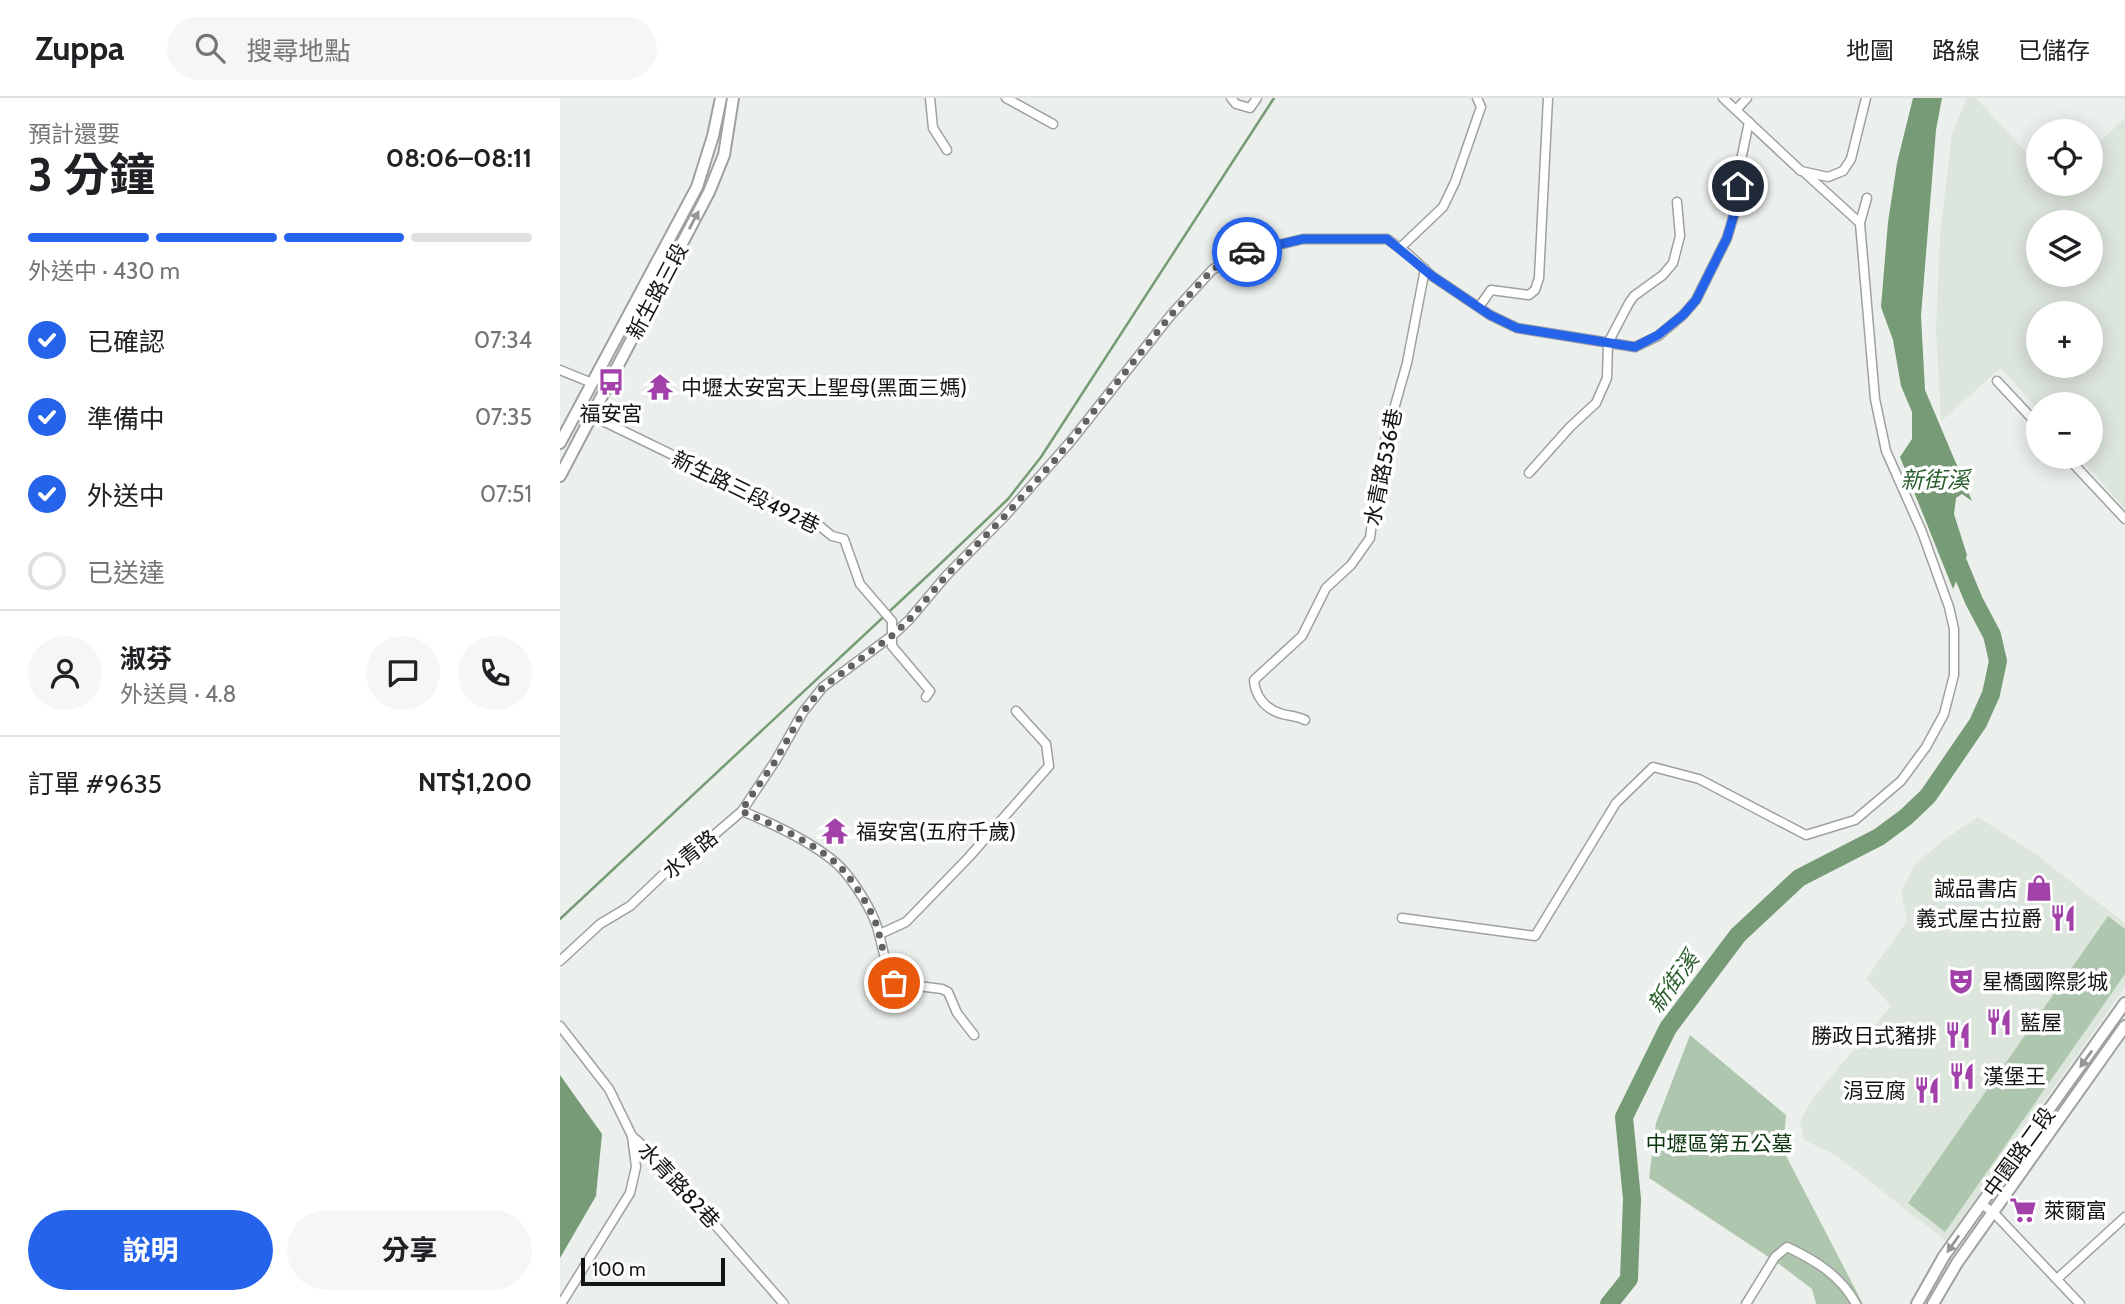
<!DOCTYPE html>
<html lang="zh-TW">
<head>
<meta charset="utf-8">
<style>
  body { margin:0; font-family:Cabin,"Noto Sans TC",sans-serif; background:#f6f6f6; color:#202124; height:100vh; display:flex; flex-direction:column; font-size:26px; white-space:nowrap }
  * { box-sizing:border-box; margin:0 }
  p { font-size:23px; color:#757577 }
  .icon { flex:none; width:38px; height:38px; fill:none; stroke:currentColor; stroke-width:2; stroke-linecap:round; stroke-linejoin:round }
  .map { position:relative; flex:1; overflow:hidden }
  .drawer { display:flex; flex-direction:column; background:#fff; width:560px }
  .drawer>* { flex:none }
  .controls { position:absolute; left:1466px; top:21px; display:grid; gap:14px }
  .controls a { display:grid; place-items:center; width:77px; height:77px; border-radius:50%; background:#fff; box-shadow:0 4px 18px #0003; font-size:35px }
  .scale { position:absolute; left:21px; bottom:18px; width:144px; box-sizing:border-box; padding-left:7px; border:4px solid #131513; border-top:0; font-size:19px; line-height:24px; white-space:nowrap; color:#131513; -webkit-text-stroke:5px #fff; paint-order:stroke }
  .pin { position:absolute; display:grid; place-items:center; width:60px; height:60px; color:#fff; margin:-30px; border:4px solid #fff; border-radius:50%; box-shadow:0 2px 7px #0007 }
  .courier { position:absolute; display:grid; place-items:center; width:70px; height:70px; margin:-35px; border:5px solid #2563eb; border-radius:50%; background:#fff; color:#222; box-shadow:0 2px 9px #0007 }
  .headline em { font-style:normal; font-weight:700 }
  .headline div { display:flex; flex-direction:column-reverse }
  .headline { display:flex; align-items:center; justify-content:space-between; height:119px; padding:0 28px }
  h1 { font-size:46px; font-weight:700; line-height:52px }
  .bar { display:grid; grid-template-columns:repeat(4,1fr); gap:10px 7px; align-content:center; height:84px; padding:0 28px }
  .bar i { height:9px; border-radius:5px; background:#e0e0e0 }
  .bar .selected { background:#2563eb }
  .bar p { grid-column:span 4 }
  .line { display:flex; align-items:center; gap:18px; padding:0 28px; border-top:2px solid #e0e0e0 }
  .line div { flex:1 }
  .round { display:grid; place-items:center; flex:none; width:74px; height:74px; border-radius:37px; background:#f6f6f6 }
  ol { padding:0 28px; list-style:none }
  li { display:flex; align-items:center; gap:21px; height:77px }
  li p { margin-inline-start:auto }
  li .icon { padding:7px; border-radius:50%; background:#2563eb; color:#fff; stroke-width:4 }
  li:last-child { color:#757577 }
  li i { width:38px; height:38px; border:4px solid #e0e0e0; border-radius:50% }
  .cta { display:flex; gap:14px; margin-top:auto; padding:14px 28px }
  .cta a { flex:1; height:80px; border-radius:42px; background:#2563eb; color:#fff; font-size:28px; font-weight:700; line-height:80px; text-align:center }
  .cta a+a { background:#f6f6f6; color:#202124 }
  header { display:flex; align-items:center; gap:42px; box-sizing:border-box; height:98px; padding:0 35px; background:#fff; border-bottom:2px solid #e0e0e0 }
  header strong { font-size:33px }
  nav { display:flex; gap:38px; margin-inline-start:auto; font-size:24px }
  .search { width:490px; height:63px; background:#f6f6f6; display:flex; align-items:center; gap:18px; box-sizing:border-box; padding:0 24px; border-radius:38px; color:#757577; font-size:26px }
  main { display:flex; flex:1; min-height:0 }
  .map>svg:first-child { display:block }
  .built { fill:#dde6dc; fill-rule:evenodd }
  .green { fill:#afc6ae }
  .water { fill:#769b76 }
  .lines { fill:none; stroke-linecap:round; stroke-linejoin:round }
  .stream { stroke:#769b76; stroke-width:2.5 }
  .river { stroke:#769b76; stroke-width:18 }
  .minor-casing { stroke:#9ea19e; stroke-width:11 }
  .secondary-casing { stroke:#9ea19e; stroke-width:14 }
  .minor { stroke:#fff; stroke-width:8 }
  .secondary { stroke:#fff; stroke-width:10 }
  .oneway { fill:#959695 }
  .done { stroke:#5f625f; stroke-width:7; stroke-dasharray:0 12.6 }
  .route { stroke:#2563eb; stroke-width:9 }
  .labels { text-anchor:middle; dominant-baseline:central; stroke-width:7; stroke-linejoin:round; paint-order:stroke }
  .street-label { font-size:21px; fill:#131513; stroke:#fff }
  .poi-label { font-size:21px; fill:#131513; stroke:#fff; text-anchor:start }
  .park-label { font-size:21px; fill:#0c3610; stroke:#fff }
  .water-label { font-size:23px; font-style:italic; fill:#2a5f2c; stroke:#fff }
</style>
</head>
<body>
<header>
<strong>Zuppa</strong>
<div class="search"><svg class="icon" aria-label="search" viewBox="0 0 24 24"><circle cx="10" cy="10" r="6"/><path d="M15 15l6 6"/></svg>搜尋地點</div>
<nav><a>地圖</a><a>路線</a><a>已儲存</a></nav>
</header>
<main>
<section class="drawer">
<div class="headline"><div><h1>3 分鐘</h1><p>預計還要</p></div><em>08:06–08:11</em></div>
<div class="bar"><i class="selected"></i><i class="selected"></i><i class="selected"></i><i></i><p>外送中 · 430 m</p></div>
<ol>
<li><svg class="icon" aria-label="check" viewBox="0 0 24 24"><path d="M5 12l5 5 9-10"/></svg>已確認<p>07:34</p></li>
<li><svg class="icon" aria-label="check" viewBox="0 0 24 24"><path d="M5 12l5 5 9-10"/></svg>準備中<p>07:35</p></li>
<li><svg class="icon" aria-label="check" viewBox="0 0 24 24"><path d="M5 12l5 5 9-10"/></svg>外送中<p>07:51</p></li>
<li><i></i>已送達</li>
</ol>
<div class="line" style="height:126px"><a class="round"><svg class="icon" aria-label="person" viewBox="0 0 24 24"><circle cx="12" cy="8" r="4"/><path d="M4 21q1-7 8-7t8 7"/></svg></a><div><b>淑芬</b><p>外送員 · 4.8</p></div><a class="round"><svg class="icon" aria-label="chat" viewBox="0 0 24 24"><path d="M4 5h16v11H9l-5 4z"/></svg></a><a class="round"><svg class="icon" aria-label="phone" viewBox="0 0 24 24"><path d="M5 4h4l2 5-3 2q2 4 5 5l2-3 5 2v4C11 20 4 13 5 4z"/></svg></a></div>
<div class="line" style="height:91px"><div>訂單 #9635</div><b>NT$1,200</b></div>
<div class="cta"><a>說明</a><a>分享</a></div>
</section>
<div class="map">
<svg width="1565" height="1206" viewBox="0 0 1565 1206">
  <rect width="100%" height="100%" fill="#ecf0ec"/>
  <g class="built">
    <path d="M1407,0H1416L1479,68V86H1531V52L1565,20V411L1519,359H1531V306H1479V313L1441,270L1381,323L1376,233L1380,137L1392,36ZM1479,124H1531V177H1479ZM1479,215H1531V268H1479Z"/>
    <polygon points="1418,719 1474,755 1565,825 1565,889 1386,1143 1277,1058 1244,1042 1240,1023 1253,1000 1331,908 1306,881 1347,823 1341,794 1355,766 1385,741"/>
  </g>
  <g class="green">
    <polygon points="1548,818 1565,831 1565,876 1385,1134 1348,1105"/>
    <polygon points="1130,937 1226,1017 1223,1052 1303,1206 1256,1206 1252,1191 1219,1166 1089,1080 1096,1025"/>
  </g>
  <g class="water">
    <polygon points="1353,0 1382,0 1376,32 1361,218 1365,292 1412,403 1402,396 1396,400 1394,416 1407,457 1393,491 1340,359 1352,341 1352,314 1341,288 1333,242 1321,209 1328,124 1337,65"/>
    <polygon points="0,977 42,1036 36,1098 0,1160"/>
  </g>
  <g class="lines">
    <polyline class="stream" points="0,821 378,468 448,401 481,359 714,0"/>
    <polyline class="river" points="1049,1206 1069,1181 1072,1101 1064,1019 1108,930 1178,837 1239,780 1319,739 1346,719 1368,698 1418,625 1431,596 1438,563 1432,537 1414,503 1392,450"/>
    <defs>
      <g id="minor">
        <polyline points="370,0 373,30 387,52"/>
        <polyline points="446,0 493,26"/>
        <polyline points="671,0 676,6 690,10 697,0"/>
        <polyline points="1163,0 1241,73 1268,79 1283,73 1291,61 1306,0"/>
        <polyline points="1176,12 1187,0"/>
        <polyline points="1245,75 1300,125 1307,100"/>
        <polyline points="840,150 883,109 895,84 921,9 917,0"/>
        <polyline points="919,209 931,192 969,197 975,192 979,180 988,0"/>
        <polyline points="0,272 32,285"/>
        <polyline points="1437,283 1479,328"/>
        <polyline points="18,311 261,429 272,438 284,441 300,486 332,523 332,548 370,593 366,599"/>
        <polyline points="1507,359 1565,421"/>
        <polyline points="969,375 1010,329 1036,305 1047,280 1048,245 1069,205 1074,198 1103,177 1113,165 1120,138 1117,104"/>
        <path d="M745,622C737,618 730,618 722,616C705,611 695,598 694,582L742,538L766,490L791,467L810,440L813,417L821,393V357L847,265L865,171"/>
        <path d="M182,713C211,725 252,744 276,765C290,777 308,806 315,823C323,844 323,865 334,885L382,891L388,894L397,915L414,937"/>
        <polyline points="842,820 975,838 1056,705 1093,669 1139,681 1246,737 1295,722 1341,683 1366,649 1384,616 1394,577 1394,531 1389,509 1362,434 1326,353 1315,301 1300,125"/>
        <polyline points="320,836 346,824 409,759 489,668 486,646 456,613"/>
        <polyline points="0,863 40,826 70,808 109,771 154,737 182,713 216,662 243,614 263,589 333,537 349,522 386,478 444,419 511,343 611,217 652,172 676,157 743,141 827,141 848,156 872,178 930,217 957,230 1075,249 1098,238 1123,217 1136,202 1167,140 1175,113 1181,62 1189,24"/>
        <polyline points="0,928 49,991 72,1038 96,1059 224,1206"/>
        <polyline points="1421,1106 1433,1114 1520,1206"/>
        <polyline points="1497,1181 1565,1119"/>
        <polyline points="1,1206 70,1095 76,1069 72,1038"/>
        <path d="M1186,1206L1215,1159L1227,1149C1255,1162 1281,1178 1296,1206"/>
      </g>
      <g id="secondary">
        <polyline points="0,345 137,89 153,38 161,0"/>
        <polyline points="0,378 149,94 164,57 173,0"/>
        <polyline points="1357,1206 1384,1158 1565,905"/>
        <polyline points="1373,1206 1397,1165 1565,928"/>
      </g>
    </defs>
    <use href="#minor" class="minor-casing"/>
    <use href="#secondary" class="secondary-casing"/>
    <use href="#minor" class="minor"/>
    <use href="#secondary" class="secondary"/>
  </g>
  <defs><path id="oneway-solid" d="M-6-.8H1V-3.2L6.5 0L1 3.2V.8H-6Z" transform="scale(1.75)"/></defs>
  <g class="oneway">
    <use href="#oneway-solid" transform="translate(134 122) rotate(-62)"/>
    <use href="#oneway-solid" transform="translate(1526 961) rotate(126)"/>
    <use href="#oneway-solid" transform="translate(1393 1146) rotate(125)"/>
  </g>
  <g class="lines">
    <path class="done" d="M334,885C323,865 323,844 315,823C308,806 290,777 276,765C250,743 213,726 181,713L216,662L243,614L263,589L333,537L349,522L386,478L444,419L495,362L611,217L652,172L676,158L687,154"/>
    <polyline class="route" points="687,154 743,141 827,141 872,178 930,217 957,230 1075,249 1098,237 1123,217 1136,202 1167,140 1175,113 1178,88"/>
  </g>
  <defs>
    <symbol id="bus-bare" viewBox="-9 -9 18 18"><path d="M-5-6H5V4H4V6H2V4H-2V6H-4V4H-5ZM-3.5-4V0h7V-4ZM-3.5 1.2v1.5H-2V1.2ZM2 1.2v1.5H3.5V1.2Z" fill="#a241a9" stroke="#fff" stroke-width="2.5" paint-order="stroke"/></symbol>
    <symbol id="temple-bare" viewBox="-9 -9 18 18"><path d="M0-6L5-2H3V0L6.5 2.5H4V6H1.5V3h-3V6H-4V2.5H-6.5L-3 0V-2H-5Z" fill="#a241a9" stroke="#fff" stroke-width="2.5" paint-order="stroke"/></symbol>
    <symbol id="shop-bare" viewBox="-9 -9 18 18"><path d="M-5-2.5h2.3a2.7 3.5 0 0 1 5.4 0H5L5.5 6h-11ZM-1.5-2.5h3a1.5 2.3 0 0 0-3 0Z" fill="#a241a9" stroke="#fff" stroke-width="2.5" paint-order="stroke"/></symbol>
    <symbol id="restaurant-bare" viewBox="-9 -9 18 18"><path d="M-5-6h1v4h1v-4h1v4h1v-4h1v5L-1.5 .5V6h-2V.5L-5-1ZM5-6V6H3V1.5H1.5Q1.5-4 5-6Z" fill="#a241a9" stroke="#fff" stroke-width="2.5" paint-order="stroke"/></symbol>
    <symbol id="theatre-bare" viewBox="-9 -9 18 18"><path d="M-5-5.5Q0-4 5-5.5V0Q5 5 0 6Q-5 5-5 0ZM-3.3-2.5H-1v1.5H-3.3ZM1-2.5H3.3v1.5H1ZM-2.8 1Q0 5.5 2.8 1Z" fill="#a241a9" stroke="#fff" stroke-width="2.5" paint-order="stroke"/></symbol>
    <symbol id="supermarket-bare" viewBox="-9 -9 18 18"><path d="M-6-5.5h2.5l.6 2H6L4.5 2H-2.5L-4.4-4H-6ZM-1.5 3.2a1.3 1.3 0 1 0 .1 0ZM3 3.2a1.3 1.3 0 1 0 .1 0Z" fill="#a241a9" stroke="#fff" stroke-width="2.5" paint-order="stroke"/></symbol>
  </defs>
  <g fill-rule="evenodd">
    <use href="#bus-bare" x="32" y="265" width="38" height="38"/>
    <use href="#temple-bare" x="81" y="270" width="38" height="38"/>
    <use href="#temple-bare" x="256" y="714" width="38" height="38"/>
    <use href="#shop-bare" x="1460" y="771" width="38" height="38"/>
    <use href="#restaurant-bare" x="1484" y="801" width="38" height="38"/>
    <use href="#theatre-bare" x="1382" y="864" width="38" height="38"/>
    <use href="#restaurant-bare" x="1420" y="905" width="38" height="38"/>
    <use href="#restaurant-bare" x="1379" y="918" width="38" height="38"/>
    <use href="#restaurant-bare" x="1383" y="959" width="38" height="38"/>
    <use href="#restaurant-bare" x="1348" y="973" width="38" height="38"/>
    <use href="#supermarket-bare" x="1444" y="1093" width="38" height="38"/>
  </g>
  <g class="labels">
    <g class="street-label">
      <text transform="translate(97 193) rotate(-62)">新生路三段</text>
      <text transform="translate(823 369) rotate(-79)">水青路536巷</text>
      <text transform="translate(186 394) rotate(26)">新生路三段492巷</text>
      <text transform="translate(130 756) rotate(-39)">水青路</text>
      <text transform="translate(1459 1054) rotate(-54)">中園路二段</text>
      <text transform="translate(119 1087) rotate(47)">水青路82巷</text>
    </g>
    <g class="poi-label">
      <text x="121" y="289">中壢太安宮天上聖母(黑面三媽)</text>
      <text x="51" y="315" text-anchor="middle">福安宮</text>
      <text x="296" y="733">福安宮(五府千歲)</text>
      <text x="1458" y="790" text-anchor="end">誠品書店</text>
      <text x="1482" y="820" text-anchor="end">義式屋古拉爵</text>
      <text x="1422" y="883">星橋國際影城</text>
      <text x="1460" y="924">藍屋</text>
      <text x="1377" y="937" text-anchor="end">勝政日式豬排</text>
      <text x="1423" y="978">漢堡王</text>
      <text x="1346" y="992" text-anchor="end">涓豆腐</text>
      <text x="1484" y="1112">萊爾富</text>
    </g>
    <g class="park-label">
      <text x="1159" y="1045">中壢區第五公墓</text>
    </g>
    <g class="water-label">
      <text x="1375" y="382">新街溪</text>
      <text transform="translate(1113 884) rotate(-54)">新街溪</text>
    </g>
  </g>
</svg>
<div class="controls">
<a><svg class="icon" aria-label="locate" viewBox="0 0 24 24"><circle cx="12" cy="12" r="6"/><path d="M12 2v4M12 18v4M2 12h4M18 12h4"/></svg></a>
<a><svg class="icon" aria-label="layers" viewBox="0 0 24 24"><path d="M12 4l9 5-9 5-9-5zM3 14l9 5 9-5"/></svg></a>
<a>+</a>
<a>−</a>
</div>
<div class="scale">100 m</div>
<div class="pin" style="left:334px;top:885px;background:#ea580c"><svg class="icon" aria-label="bag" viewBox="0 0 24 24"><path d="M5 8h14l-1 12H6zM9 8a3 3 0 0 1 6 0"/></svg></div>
<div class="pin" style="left:1178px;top:88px;background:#1f2937"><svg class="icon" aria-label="home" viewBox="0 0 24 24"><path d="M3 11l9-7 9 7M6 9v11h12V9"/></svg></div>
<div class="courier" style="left:687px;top:154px"><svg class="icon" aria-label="car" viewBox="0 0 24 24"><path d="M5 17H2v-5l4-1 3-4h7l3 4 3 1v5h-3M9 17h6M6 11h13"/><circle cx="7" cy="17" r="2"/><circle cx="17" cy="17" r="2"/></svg></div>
</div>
</main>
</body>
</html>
